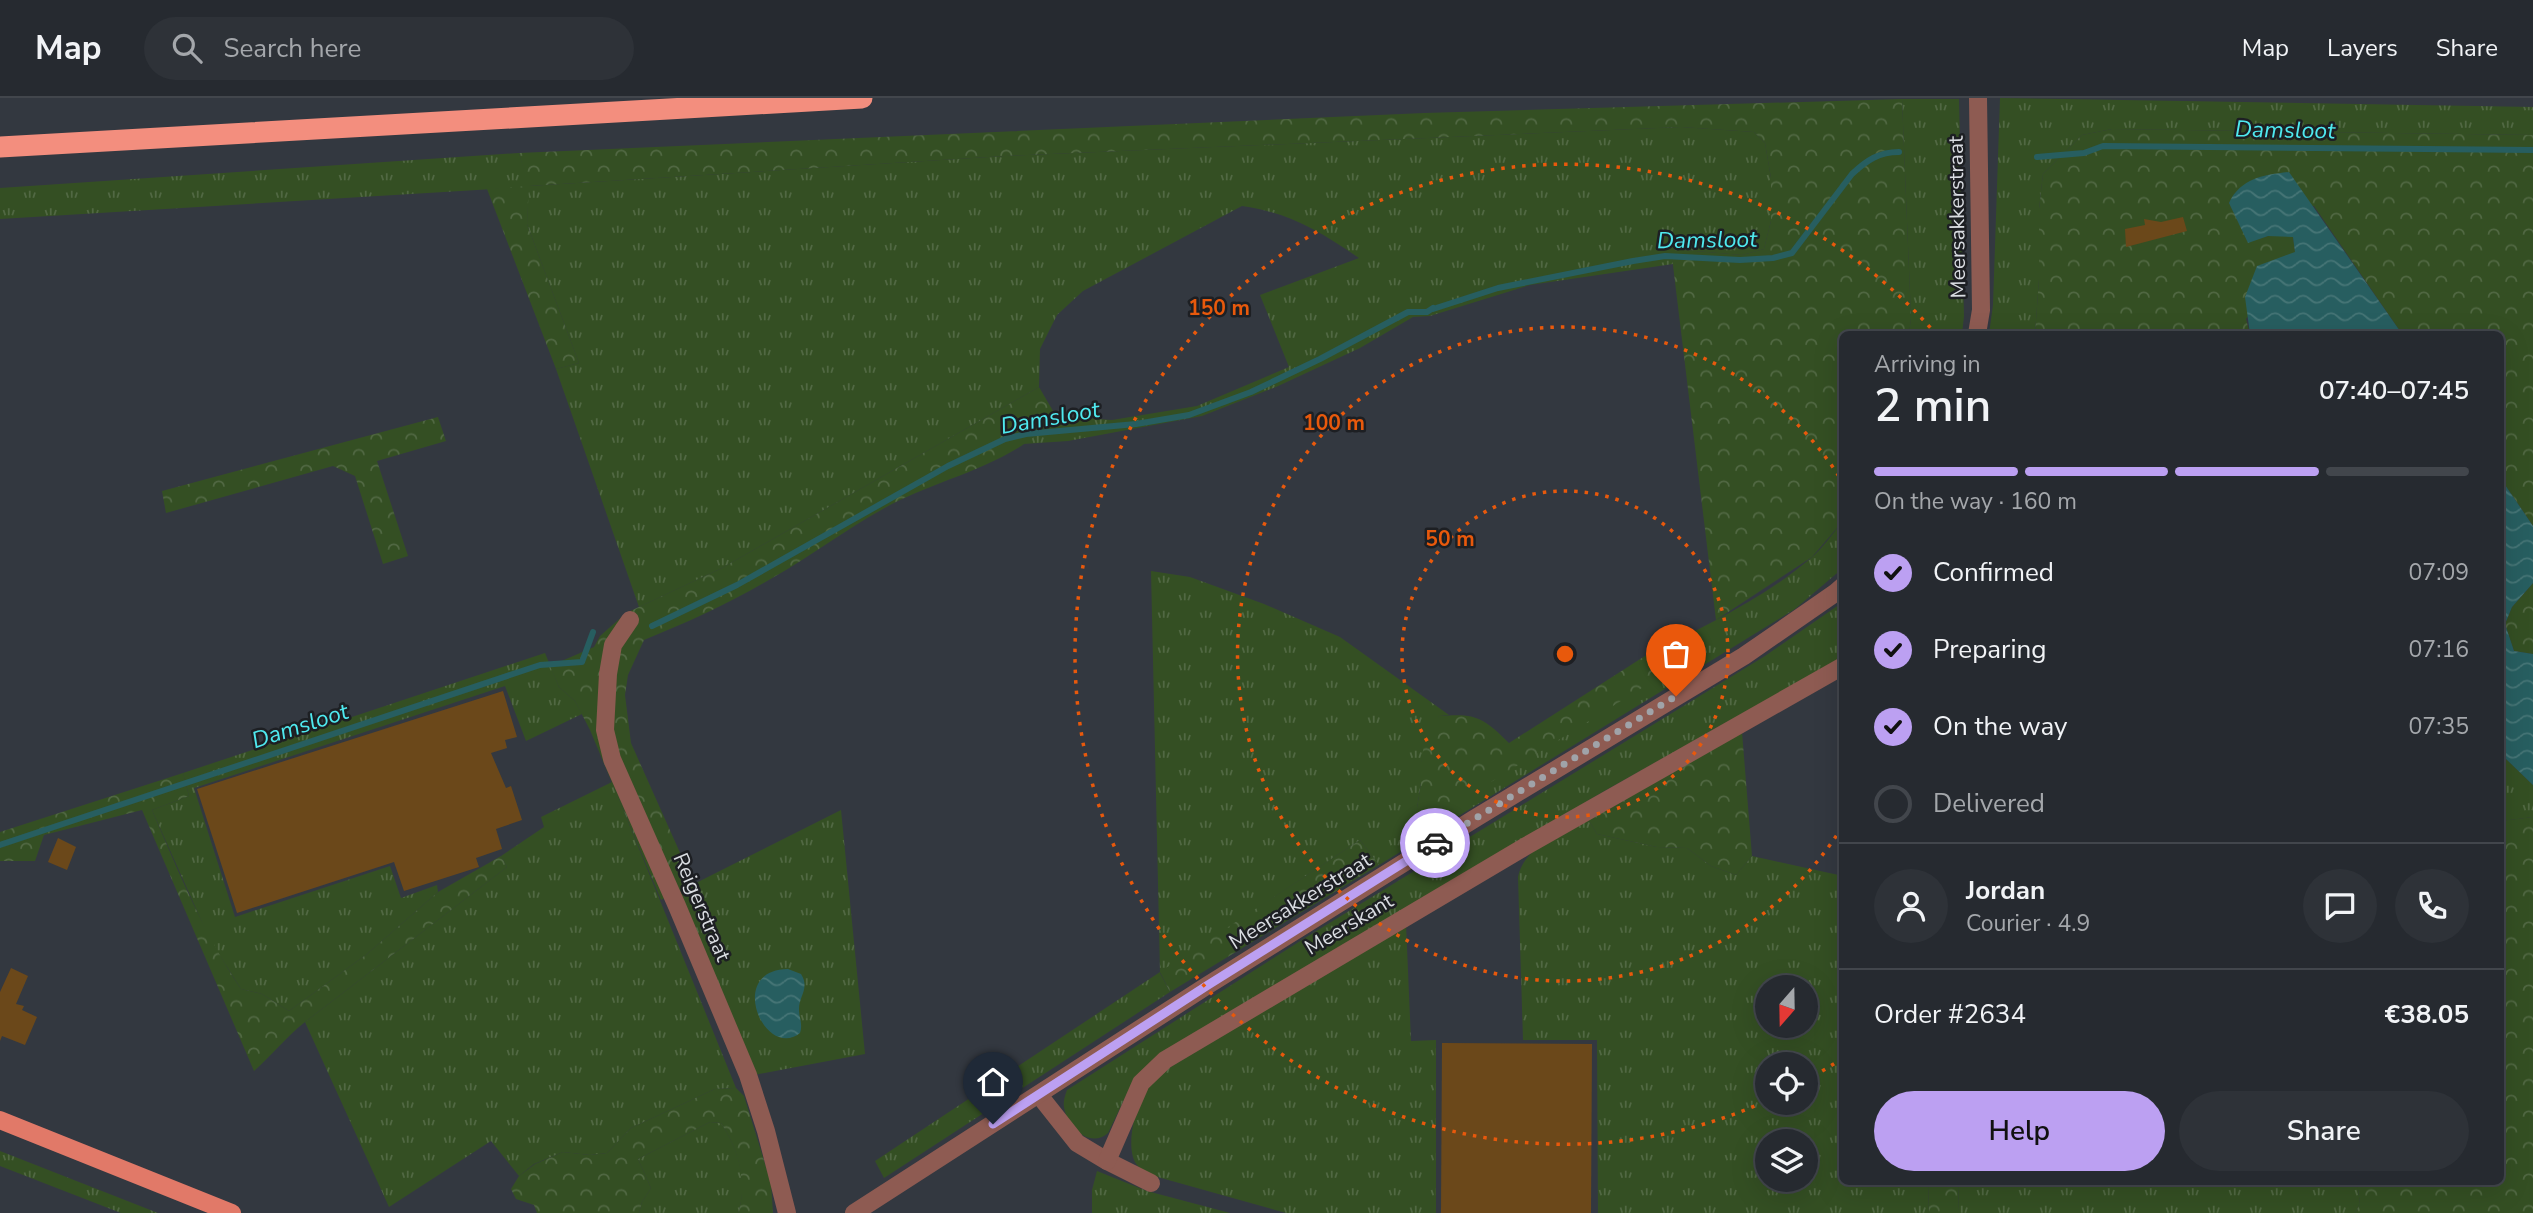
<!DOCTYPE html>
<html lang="en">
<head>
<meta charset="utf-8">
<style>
  body { margin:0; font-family:"Nunito Sans",sans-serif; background:#2e3238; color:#f1f3f6; height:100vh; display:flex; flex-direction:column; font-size:26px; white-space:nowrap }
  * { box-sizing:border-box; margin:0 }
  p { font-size:23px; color:#a4a7ab }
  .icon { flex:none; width:38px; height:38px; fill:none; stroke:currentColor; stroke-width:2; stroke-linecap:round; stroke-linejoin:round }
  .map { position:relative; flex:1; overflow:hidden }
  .drawer { position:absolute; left:1839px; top:233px; width:665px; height:854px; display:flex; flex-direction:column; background:#262a30; border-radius:10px; box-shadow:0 7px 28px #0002,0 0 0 2px #42464c }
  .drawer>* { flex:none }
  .needle { width:46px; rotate:200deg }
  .tools { position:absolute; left:1755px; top:877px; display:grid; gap:14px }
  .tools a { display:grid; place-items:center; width:63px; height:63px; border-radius:50%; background:#262a30; box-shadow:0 7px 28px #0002,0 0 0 2px #42464c; font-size:35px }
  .pin { position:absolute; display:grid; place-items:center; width:60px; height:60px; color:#fff; margin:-72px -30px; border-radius:50% 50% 50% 0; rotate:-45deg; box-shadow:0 0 7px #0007 }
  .pin .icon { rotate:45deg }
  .courier { position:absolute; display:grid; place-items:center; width:70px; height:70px; margin:-35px; border:5px solid #bca0f2; border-radius:50%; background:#fff; color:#222; box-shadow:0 2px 9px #0007 }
  .headline em { font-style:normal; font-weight:600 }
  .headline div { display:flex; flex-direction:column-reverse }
  .headline { display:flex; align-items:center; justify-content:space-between; height:119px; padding:0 35px }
  h1 { font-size:46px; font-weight:600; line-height:52px }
  .bar { display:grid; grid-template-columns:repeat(4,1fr); gap:10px 7px; align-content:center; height:84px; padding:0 35px }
  .bar i { height:9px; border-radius:5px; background:#42464c }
  .bar .selected { background:#bca0f2 }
  .bar p { grid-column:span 4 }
  .line { display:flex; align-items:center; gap:18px; padding:0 35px; border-top:2px solid #42464c }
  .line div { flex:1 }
  .round { display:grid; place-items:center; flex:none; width:74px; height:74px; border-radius:37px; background:#2e3238 }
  ol { padding:0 35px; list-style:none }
  li { display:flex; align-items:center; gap:21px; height:77px }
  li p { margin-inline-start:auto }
  li .icon { padding:7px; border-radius:50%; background:#bca0f2; color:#111; stroke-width:4 }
  li:last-child { color:#a4a7ab }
  li i { width:38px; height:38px; border:4px solid #42464c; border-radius:50% }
  .action { display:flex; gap:14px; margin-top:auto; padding:14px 35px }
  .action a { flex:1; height:80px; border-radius:42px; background:#bca0f2; color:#111; font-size:28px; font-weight:600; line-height:80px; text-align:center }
  .action a+a { background:#2e3238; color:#f1f3f6 }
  header { display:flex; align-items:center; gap:42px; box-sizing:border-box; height:98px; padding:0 35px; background:#262a30; border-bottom:2px solid #42464c }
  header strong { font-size:33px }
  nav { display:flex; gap:38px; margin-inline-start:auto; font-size:24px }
  .search { width:490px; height:63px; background:#2e3238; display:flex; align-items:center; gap:18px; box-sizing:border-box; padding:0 24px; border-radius:38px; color:#a4a7ab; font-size:26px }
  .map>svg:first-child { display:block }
  .grass { fill:url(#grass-tufts); fill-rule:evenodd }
  .forest { fill:url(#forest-crowns) }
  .water { fill:url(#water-waves) }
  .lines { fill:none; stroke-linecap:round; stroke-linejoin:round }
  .stream { stroke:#275e60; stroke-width:6 }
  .building { fill:#6b481a }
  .minor { stroke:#8e5b52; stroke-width:18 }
  .major { stroke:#e17968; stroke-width:18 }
  .highway { stroke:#f38e7e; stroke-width:21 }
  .done { stroke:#a0a3a9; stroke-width:7; stroke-dasharray:0 12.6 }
  .route { stroke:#bca0f2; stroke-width:9 }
  .ring { fill:none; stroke:#e8590c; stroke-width:3.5; stroke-dasharray:3.5 7 }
  .labels { text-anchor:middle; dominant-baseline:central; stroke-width:5; stroke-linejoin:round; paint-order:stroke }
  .street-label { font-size:21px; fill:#dadde2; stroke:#1d1f23 }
  .water-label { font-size:23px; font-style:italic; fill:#4fe9ef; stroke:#1d1f23 }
  .centre { fill:#e8590c; stroke:#1d1f23; stroke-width:3.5 }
  .ring-label { font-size:21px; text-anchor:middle; font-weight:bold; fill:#e8590c; stroke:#1d1f23; stroke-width:5; stroke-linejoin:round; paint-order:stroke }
</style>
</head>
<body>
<header>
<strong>Map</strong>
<div class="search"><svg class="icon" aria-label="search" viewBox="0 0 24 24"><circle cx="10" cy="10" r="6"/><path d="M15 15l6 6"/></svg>Search here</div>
<nav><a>Map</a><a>Layers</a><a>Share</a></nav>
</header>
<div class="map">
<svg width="2533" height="1115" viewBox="0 0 2533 1115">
  <defs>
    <pattern id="grass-tufts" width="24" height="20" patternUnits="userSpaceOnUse" patternTransform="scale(1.75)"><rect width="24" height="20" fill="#344f23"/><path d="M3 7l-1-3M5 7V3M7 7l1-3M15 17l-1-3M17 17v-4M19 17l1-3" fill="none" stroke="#516843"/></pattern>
    <pattern id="forest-crowns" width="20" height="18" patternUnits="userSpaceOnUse" patternTransform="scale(1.75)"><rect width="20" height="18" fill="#344f23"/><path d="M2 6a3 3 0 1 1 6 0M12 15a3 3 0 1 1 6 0" fill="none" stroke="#516843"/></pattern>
    <pattern id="water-waves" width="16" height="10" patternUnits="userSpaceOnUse" patternTransform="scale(1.75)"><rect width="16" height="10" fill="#275e60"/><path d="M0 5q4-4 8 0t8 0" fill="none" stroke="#467576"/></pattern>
  </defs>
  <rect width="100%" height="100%" fill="#333840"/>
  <g class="grass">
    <polygon points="2000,0 2533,9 2533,37 2112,31 2082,37 2043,76 2039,111 2039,181 2035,236 1989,236 1993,207"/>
    <polygon points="1902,1 1959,1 1964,218 1962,236 1909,236 1911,220"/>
    <path d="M1681,29L1754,34L1765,45L1771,80V123L1764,151L1742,157L1672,151L1673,166L1530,187L1430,218L1413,219L1360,250L1276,289L1202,318L1068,343L1023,346L1046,330L1056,318L1112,322L1197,308L1289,269L1260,197L1359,160C1319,133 1290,115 1242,108L1083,193L1057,217L1040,251L1039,289L722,470L639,509L556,271L579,265L527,126L528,89L0,121V90L519,55L529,88L1005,58Z"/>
    <path d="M1843,423V470L1795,511L1379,767L1360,742L1160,875L1170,894L884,1080L875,1063L1160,874L1151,473L1190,479L1264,506L1340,539L1449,617L1439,618L1421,664V685L1417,710L1661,578L1648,556C1704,529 1763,501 1811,460C1823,450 1833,435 1843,423Z"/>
    <path d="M1843,504V560L1606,692L1170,951L1134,981L1108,1035C1090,1051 1067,1029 1064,1009C1063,1003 1065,998 1067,992L1305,840L1765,558Z"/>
    <polygon points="545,555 559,589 575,603 582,616 526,643 505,588 194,690 235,819 390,768 401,800 437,787 438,794 367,856 289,913 262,896 241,891 210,842 152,712 189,698 183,675"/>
    <polygon points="2501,650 2506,661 2533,687 2533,719 2501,723"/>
    <polygon points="612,684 736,990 715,991 631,1030 607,1055 590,1057 563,1054 534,1066 519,1078 491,1043 389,1109 305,924 507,769 501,758 544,729 541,719"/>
    <polygon points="841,712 865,956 754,977 680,793"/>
    <path d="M1588,721L1597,736L1657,749L1687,750L1711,768L1736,777L1752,758L1843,778V1083H1928L1929,1115H1598L1597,942H1523L1518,779C1524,748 1562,736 1588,721ZM1768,889H1806V928H1768ZM1768,966H1806V1004H1768ZM1768,1043H1806V1082H1768Z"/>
    <path d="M1406,826L1411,943L1436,942V1115H1286L1154,1078C1149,1075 1142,1073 1139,1069C1124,1056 1134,1014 1142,999C1147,991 1153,983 1159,976Z"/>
    <path d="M710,1024L721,1025C738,1050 749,1085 738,1115H639L642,1104L651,1090L638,1061Z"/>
    <polygon points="0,1053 158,1115 121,1115 0,1068"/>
    <polygon points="1097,1073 1147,1093 1230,1115 1092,1115 1092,1092"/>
    <polygon points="1958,1083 2357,1083 2360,1106 2355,1115 1959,1115"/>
  </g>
  <g class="forest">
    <polygon points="1902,1 1911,220 1909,236 1843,236 1843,423 1812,459 1716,522 1671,151 1742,157 1764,151 1771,123 1771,80 1765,45 1754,34 1681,29 1005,58 529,88 527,126 579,265 556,271 487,91 528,88 519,55 1424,15"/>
    <polygon points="2112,31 2533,37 2533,428 2501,381 2501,236 2402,236 2314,108 2229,104 2248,144 2268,138 2293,138 2295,154 2246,221 2250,236 2035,236 2039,181 2039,111 2043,76 2082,37"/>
    <path d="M1039,289L1056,318C1015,368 937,380 883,411C845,432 811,458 774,479C732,504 689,524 644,542L628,577L625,597L631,645L694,786L661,802L590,632L575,603L559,589L550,568L594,549L600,538L626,515L722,470Z"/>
    <polygon points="438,319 446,343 377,363 408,458 383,466 355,378 333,368 166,415 162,393"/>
    <polygon points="2533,485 2533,556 2514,553 2505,526 2512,509"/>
    <path d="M1648,556L1661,578L1422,727L1417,710L1421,685V664L1426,636L1439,618C1476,615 1483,619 1509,645Z"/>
    <polygon points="1742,634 1752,758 1736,777 1711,768 1687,750 1657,749 1597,736 1588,721"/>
    <path d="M183,675L189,698L152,712C179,775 203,834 241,891L262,896L289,913L367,856L438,794L501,758L507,769L305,924C286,939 272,957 254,973L142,712L44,737L35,763H0V734Z"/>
    <polygon points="2533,719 2533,1115 2355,1115 2360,1106 2357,1083 2501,1083 2501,723"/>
    <polygon points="1360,742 1379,767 1170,894 1160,874"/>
    <path d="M736,990L744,998L771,1085L773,1115H738C748,1085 738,1050 721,1025L710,1024L638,1061L651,1090L642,1104L639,1115H537L534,1107L516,1101L511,1091L519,1078L535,1066L563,1054L590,1057L607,1055L631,1030L715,991Z"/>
    <polygon points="1928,1083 1958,1083 1959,1115 1929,1115"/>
  </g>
  <g class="water">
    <path d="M2289,74L2402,236H2250L2245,199L2257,168L2295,154L2293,139L2268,138L2248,145L2229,105C2241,80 2264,77 2289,74Z"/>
    <polygon points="2501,381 2533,428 2533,485 2512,509 2505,526 2514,553 2533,556 2533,687 2506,661 2501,650"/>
    <path d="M788,871L801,876C810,890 799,898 799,911C799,920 803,926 800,935C765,963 725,872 788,871Z"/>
  </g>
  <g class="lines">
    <g class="stream">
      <polyline points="2037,59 2084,55 2103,48 2533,52"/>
      <path d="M1433,211L1498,190L1633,163L1665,158L1740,162L1773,160L1792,155L1852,76C1867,62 1879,54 1899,54"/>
      <polyline points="652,528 737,487 948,368 1005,341 1026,336 1136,326 1189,317 1251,294 1320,261 1408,214 1427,214 1433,210"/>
      <polyline points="0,747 540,567 582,564 593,534"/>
    </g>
  </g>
  <g class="building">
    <polygon points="2183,119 2187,133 2126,149 2125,131 2145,127 2144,121 2161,124"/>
    <polygon points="503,593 517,639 505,642 507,650 491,655 506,690 511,688 522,722 496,731 502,751 476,760 479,769 404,793 394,764 237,815 197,691"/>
    <polygon points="58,740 76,749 67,772 48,764"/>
    <polygon points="11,870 28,878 16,906 24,908 22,912 37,919 25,947 2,938 0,943 0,894"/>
    <polygon points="1442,945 1592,946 1591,1115 1441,1115"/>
  </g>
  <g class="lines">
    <g class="minor">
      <polyline points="1977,236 1981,212 1978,0"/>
      <polyline points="630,522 613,547 608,576 605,632 612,661 677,808 748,977 766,1033 787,1115"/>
      <polyline points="1039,997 1077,1045 1107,1063 1151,1085"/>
      <polyline points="1107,1063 1141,985 1165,962 1526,748 1843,568"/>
      <polyline points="854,1115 1208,887 1474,721 1744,558 1835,495 1843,488"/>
    </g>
    <polyline class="major" points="0,1022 232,1115"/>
    <polyline class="highway" points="0,49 862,0"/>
  </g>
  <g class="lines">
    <polyline class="done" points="1435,745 1676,598"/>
    <polyline class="route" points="993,1026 1208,887 1435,745"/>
  </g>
  <g class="ring">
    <circle cx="1565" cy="556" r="163"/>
    <path d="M1842 729A327 327 0 1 1 1842 383"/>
    <path d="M1843 960A490 490 0 0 1 1806 982M1764 1004A490 490 0 1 1 1935 235"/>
  </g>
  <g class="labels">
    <g class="street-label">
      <text transform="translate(1957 119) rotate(-91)">Meersakkerstraat</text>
      <text transform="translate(1300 803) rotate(-32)">Meersakkerstraat</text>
      <text transform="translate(702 809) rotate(67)">Reigerstraat</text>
      <text transform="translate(1349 826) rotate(-31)">Meerskant</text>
    </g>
    <g class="water-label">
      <text transform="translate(2285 32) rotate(1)">Damsloot</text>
      <text transform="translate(1707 142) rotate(-1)">Damsloot</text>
      <text transform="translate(1050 320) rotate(-10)">Damsloot</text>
      <text transform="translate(300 628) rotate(-18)">Damsloot</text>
    </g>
  </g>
  <circle cx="1565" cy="556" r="10" class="centre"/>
  <g class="ring-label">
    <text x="1219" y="217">150 m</text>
    <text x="1334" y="332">100 m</text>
    <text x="1450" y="448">50 m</text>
  </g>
</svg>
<div class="tools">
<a><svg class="needle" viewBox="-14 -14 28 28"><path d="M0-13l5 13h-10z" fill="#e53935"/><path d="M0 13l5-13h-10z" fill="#a4a7ab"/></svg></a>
<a><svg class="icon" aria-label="locate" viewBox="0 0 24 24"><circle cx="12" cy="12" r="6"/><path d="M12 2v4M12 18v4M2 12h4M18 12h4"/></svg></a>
<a><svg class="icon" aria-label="layers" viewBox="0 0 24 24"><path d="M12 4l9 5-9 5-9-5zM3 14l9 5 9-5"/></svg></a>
</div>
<div class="pin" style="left:1676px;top:598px;background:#ea580c"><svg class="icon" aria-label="bag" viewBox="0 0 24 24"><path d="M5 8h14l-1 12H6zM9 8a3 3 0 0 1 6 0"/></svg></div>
<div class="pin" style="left:993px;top:1026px;background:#1f2937"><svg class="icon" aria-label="home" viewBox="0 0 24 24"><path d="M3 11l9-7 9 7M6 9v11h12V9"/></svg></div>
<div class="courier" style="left:1435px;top:745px"><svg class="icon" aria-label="car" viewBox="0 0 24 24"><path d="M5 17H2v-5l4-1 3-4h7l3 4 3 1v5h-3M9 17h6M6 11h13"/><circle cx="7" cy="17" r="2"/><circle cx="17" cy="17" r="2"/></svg></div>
<section class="drawer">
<div class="headline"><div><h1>2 min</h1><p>Arriving in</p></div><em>07:40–07:45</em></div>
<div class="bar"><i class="selected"></i><i class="selected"></i><i class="selected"></i><i></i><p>On the way · 160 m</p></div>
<ol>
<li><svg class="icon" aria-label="check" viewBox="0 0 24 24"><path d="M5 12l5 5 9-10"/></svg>Confirmed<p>07:09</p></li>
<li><svg class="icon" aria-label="check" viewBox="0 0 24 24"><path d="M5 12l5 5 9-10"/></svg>Preparing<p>07:16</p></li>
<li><svg class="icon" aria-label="check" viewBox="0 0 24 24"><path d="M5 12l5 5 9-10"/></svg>On the way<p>07:35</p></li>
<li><i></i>Delivered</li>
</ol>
<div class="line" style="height:126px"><a class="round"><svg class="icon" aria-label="person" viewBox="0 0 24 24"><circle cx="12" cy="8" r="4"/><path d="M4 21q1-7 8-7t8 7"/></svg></a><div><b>Jordan</b><p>Courier · 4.9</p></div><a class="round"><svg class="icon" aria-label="chat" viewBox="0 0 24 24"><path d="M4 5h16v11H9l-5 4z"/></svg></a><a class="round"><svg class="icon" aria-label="phone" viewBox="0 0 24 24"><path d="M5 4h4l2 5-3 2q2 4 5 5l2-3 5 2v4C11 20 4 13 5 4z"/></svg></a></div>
<div class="line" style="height:91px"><div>Order #2634</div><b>€38.05</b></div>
<div class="action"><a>Help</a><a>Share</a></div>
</section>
</div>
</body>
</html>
